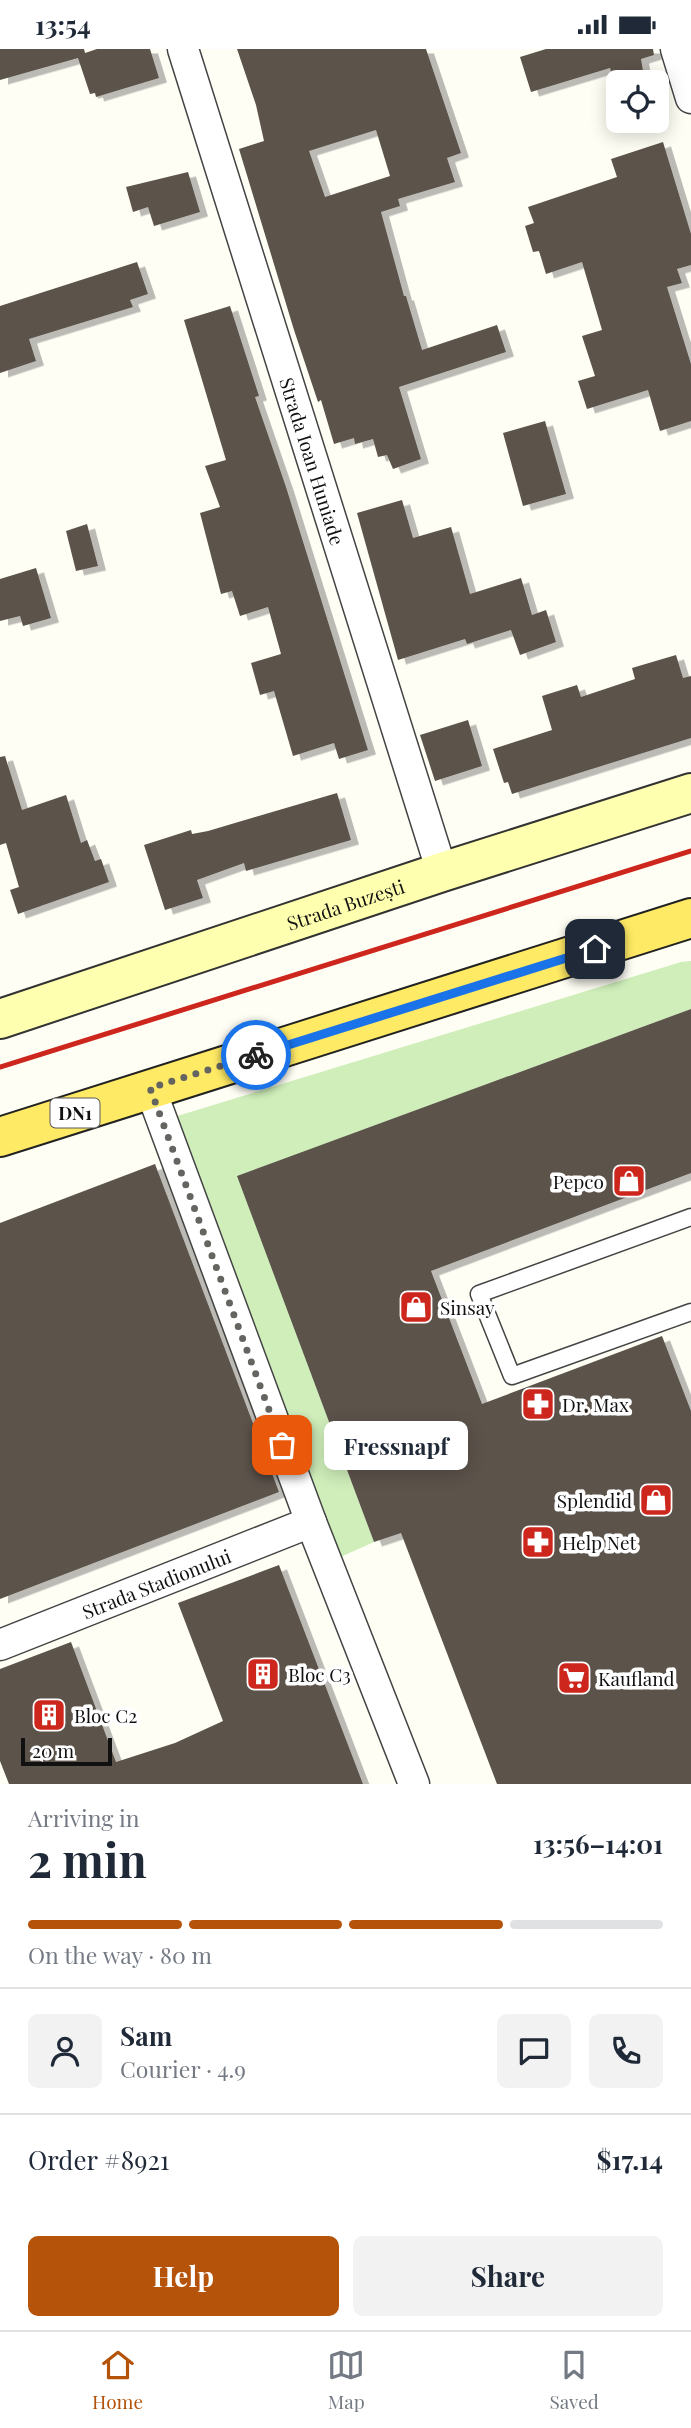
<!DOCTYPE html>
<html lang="en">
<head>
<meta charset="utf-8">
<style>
  body { margin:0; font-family:"Playfair Display",serif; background:#f2f2f3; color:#1f2937; height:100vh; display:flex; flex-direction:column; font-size:26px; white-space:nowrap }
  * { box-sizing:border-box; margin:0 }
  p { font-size:23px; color:#747a83 }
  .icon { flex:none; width:38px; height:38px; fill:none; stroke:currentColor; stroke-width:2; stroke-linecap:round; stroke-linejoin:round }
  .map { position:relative; height:1735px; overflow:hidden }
  .sheet { display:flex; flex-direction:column; background:#fff; flex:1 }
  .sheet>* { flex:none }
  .tools { position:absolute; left:606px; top:21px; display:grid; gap:14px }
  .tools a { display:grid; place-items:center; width:63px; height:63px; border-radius:10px; background:#fff; box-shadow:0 4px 18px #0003; font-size:35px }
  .scale { position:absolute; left:21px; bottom:18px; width:91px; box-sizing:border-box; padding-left:7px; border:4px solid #111; border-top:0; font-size:19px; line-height:24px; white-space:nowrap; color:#111; -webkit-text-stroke:5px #fff; paint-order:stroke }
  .pin { position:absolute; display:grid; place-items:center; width:60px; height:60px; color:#fff; margin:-30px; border-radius:14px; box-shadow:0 4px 10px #0006 }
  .courier { position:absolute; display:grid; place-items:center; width:70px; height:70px; margin:-35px; border:5px solid #1a73e8; border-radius:50%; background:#fff; color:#222; box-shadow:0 2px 9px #0007 }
  .bubble { position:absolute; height:49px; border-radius:10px; background:#fff; box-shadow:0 4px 18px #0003; font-size:23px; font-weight:700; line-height:49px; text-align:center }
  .headline em { font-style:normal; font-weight:700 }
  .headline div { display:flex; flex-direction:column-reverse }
  .headline { display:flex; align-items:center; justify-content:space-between; height:119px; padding:0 28px }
  h1 { font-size:46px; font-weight:700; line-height:52px }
  .bar { display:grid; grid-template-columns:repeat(4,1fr); gap:10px 7px; align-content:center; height:84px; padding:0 28px }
  .bar i { height:9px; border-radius:5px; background:#e0e1e3 }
  .bar .active { background:#b45309 }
  .bar p { grid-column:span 4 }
  .line { display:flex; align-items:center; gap:18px; padding:0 28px; border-top:2px solid #e0e1e3 }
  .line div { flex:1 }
  .round { display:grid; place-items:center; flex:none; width:74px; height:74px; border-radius:10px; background:#f2f2f3 }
  .button { display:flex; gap:14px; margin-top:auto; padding:14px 28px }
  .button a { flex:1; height:80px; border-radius:10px; background:#b45309; color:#fff; font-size:28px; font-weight:700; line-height:80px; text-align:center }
  .button a+a { background:#f2f2f3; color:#1f2937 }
  .status { display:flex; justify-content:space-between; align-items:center; height:49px; padding:0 35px; background:#fff; direction:ltr }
  .status svg { height:19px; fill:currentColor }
  .tabs { display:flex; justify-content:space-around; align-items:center; height:98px; border-top:2px solid #e0e1e3; background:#fff; font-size:19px; color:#747a83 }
  .tabs a { display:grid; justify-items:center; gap:4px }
  .tabs .active { color:#b45309 }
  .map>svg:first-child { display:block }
  .green { fill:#cfeeba }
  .building { fill:#5b534c; fill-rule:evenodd; filter:url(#shadow) }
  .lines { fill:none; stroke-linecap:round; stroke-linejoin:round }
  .lane-casing { stroke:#444; stroke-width:19 }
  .street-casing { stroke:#444; stroke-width:33 }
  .secondary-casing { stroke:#333; stroke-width:42 }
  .primary-casing { stroke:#222; stroke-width:42 }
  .lane { stroke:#fff; stroke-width:16 }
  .street { stroke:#fff; stroke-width:30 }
  .secondary { stroke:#ffffb0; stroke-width:38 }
  .primary { stroke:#ffea65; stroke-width:38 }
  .rail { stroke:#cd271d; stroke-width:5 }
  .done { stroke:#646461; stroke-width:7; stroke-dasharray:0 12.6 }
  .route { stroke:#1a73e8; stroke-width:9 }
  .labels { text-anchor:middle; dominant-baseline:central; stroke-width:7; stroke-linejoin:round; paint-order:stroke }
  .shield { fill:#fff; stroke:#585858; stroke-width:2 }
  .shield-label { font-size:18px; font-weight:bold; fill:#111 }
  .street-label { font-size:19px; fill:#111; stroke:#fff }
  .poi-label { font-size:19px; fill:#111; stroke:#fff; text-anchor:start }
</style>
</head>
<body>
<div class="status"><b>13:54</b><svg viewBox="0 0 49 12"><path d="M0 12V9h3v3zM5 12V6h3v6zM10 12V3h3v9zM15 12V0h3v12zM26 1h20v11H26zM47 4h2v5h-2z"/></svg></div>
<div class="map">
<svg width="691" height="1735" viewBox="0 0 691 1735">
  <defs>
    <filter id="shadow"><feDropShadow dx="8" dy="4.5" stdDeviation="0" flood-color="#0004"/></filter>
  </defs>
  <rect width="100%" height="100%" fill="#fffef5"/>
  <polygon class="green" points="691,912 691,960 238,1127 374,1493 336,1510 174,1068 681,913"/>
  <g class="building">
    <polygon points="0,0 84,0 85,4 97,0 150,0 159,29 96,48 95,44 90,45 78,9 0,31"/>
    <path d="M237,0H426L461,104L447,109L455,133L398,150L400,157L381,163L404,247H406L422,301L497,276L506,303L399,338L421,410L393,420L387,406L378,408L373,390L355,395L354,389L334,395L321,351L318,353L294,281L239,100L264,92L256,56ZM376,81L390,127L325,148L309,102Z"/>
    <polygon points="546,0 653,0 654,6 641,10 645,33 614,33 610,19 531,43 520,8"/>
    <polygon points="663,93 691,185 691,216 677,220 682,234 667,238 691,315 691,372 660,382 648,341 587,360 578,332 595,327 582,287 602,281 582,213 546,225 539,202 533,203 525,177 534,174 528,158 617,128 611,110"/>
    <polygon points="188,123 200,163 154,177 148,158 133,163 126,138"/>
    <polygon points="137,213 148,245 130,251 133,258 29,290 36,312 0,324 0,257"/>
    <polygon points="230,257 259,347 255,348 286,438 368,701 339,710 334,694 293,707 274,642 260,646 251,614 281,605 268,558 240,567 232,542 221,545 200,464 220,458 205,417 226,411 184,271"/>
    <polygon points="545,372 566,445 523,457 503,384"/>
    <polygon points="402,451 413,489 451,478 470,545 521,529 532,566 546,561 556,593 520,606 511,581 467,595 465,590 398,611 357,464"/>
    <polygon points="87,475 98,517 76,522 66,482"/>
    <polygon points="36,519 51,569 23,577 20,567 0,572 0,530"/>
    <polygon points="676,606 683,629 691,627 691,689 512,745 508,733 504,734 493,700 552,681 542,647 577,636 581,648 635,630 632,619"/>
    <polygon points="468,671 482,717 435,732 420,686"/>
    <polygon points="5,707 22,761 66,746 81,794 87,791 95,812 101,810 109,833 18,865 10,841 19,838 6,794 0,796 0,708"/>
    <polygon points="337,744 351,791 246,822 244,814 197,831 203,849 165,861 144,796 191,781 192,785 208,782"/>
    <polygon points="691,960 691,1124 431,1222 482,1355 662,1287 691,1362 691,1735 497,1735 401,1484 374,1493 237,1127"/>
    <polygon points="155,1115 279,1443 0,1550 0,1174"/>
    <polygon points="279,1516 363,1735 9,1735 0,1712 0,1620 71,1593 116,1713 175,1694 223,1672 178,1554"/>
  </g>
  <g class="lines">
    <defs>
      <polyline id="lane" points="691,1168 479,1245 512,1327 691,1263"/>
      <g id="street">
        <path id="s1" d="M183,0L442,823"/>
        <polyline points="676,0 691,49"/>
        <polyline points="150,1039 311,1473 414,1735"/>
        <path id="s2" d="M0,1596L311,1473"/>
      </g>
      <g id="secondary">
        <path id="s3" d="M0,970L442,823L691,744"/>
      </g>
      <polyline id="primary" points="0,1088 691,869"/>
    </defs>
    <use href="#lane" class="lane-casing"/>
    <use href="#street" class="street-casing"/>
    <use href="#secondary" class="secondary-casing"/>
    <use href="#primary" class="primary-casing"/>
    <use href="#lane" class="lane"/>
    <use href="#street" class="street"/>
    <use href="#secondary" class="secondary"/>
    <use href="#primary" class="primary"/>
    <polyline class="rail" points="0,1018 691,802"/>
  </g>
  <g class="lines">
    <polyline class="done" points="256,1006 150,1039 282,1396"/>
    <polyline class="route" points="256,1006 595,900"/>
  </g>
  <defs>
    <symbol id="shop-square" viewBox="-11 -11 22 22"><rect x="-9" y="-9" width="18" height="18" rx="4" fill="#cd271d" stroke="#fff"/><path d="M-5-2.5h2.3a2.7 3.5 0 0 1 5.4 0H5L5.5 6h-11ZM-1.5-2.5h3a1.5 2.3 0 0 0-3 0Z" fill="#fff"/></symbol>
    <symbol id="pharmacy-square" viewBox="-11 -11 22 22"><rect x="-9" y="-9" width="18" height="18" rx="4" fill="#cd271d" stroke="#fff"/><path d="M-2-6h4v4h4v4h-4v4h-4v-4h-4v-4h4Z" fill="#fff"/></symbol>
    <symbol id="building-square" viewBox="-11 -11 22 22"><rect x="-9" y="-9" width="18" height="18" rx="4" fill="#cd271d" stroke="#fff"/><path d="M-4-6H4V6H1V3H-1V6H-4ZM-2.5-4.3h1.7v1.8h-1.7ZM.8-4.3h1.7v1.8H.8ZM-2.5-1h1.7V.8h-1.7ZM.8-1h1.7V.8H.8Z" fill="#fff"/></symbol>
    <symbol id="supermarket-square" viewBox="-11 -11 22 22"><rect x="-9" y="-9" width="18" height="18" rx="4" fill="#cd271d" stroke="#fff"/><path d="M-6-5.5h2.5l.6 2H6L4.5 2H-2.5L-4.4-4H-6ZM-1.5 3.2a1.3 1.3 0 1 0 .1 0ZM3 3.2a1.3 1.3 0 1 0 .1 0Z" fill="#fff"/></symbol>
  </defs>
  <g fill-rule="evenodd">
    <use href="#shop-square" x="610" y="1113" width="38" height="38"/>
    <use href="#shop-square" x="397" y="1239" width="38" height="38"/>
    <use href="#pharmacy-square" x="519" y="1336" width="38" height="38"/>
    <use href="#shop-square" x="637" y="1432" width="38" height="38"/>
    <use href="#pharmacy-square" x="519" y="1474" width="38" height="38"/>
    <use href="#building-square" x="244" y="1606" width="38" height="38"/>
    <use href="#supermarket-square" x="555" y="1610" width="38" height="38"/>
    <use href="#building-square" x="30" y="1647" width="38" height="38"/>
  </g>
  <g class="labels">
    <rect class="shield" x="50.5" y="1049.5" width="49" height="29" rx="5"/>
    <g class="shield-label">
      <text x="75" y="1064">DN1</text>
    </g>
    <g class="street-label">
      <text stroke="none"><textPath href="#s1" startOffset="432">Strada Ioan Huniade</textPath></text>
      <text stroke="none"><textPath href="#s3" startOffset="364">Strada Buzești</textPath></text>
      <text stroke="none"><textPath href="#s2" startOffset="168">Strada Stadionului</textPath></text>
    </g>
    <g class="poi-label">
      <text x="604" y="1132" text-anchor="end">Pepco</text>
      <text x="440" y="1258">Sinsay</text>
      <text x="562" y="1355">Dr. Max</text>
      <text x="632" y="1451" text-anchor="end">Splendid</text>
      <text x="562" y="1493">Help Net</text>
      <text x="288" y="1625">Bloc C3</text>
      <text x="598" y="1629">Kaufland</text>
      <text x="74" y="1666">Bloc C2</text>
    </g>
  </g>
</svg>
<div class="tools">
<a><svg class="icon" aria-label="locate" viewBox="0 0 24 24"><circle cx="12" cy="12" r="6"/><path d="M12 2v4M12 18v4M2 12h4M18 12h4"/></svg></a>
</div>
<div class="scale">20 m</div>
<div class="pin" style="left:282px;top:1396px;background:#ea580c"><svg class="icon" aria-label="bag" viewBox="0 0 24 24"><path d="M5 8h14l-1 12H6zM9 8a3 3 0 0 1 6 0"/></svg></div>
<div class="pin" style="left:595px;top:900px;background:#1f2937"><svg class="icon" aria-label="home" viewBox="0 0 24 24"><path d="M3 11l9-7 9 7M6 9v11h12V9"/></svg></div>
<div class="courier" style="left:256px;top:1006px"><svg class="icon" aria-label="bike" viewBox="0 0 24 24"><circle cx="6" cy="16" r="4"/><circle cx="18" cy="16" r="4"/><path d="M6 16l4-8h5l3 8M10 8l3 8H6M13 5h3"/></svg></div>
<div class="bubble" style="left:324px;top:1372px;width:144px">Fressnapf</div>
</div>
<section class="sheet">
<div class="headline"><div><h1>2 min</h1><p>Arriving in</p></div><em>13:56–14:01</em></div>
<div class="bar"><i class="active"></i><i class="active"></i><i class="active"></i><i></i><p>On the way · 80 m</p></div>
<div class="line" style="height:126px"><a class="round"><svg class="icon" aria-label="person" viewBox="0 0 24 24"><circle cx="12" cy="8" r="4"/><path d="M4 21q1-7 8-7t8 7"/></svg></a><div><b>Sam</b><p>Courier · 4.9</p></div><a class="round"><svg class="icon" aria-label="chat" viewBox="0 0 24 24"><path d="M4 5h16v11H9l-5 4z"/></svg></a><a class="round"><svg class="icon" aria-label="phone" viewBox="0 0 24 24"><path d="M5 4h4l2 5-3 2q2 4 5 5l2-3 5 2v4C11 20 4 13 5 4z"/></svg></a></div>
<div class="line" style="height:91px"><div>Order #8921</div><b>$17.14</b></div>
<div class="button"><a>Help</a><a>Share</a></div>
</section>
<nav class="tabs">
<a class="active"><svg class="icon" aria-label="home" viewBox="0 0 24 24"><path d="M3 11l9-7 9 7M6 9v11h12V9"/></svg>Home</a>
<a><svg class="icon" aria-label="map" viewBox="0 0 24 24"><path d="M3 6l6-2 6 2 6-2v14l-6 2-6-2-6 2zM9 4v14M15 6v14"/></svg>Map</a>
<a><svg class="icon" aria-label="saved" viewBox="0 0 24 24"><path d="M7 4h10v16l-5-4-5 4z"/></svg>Saved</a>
</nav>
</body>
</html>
